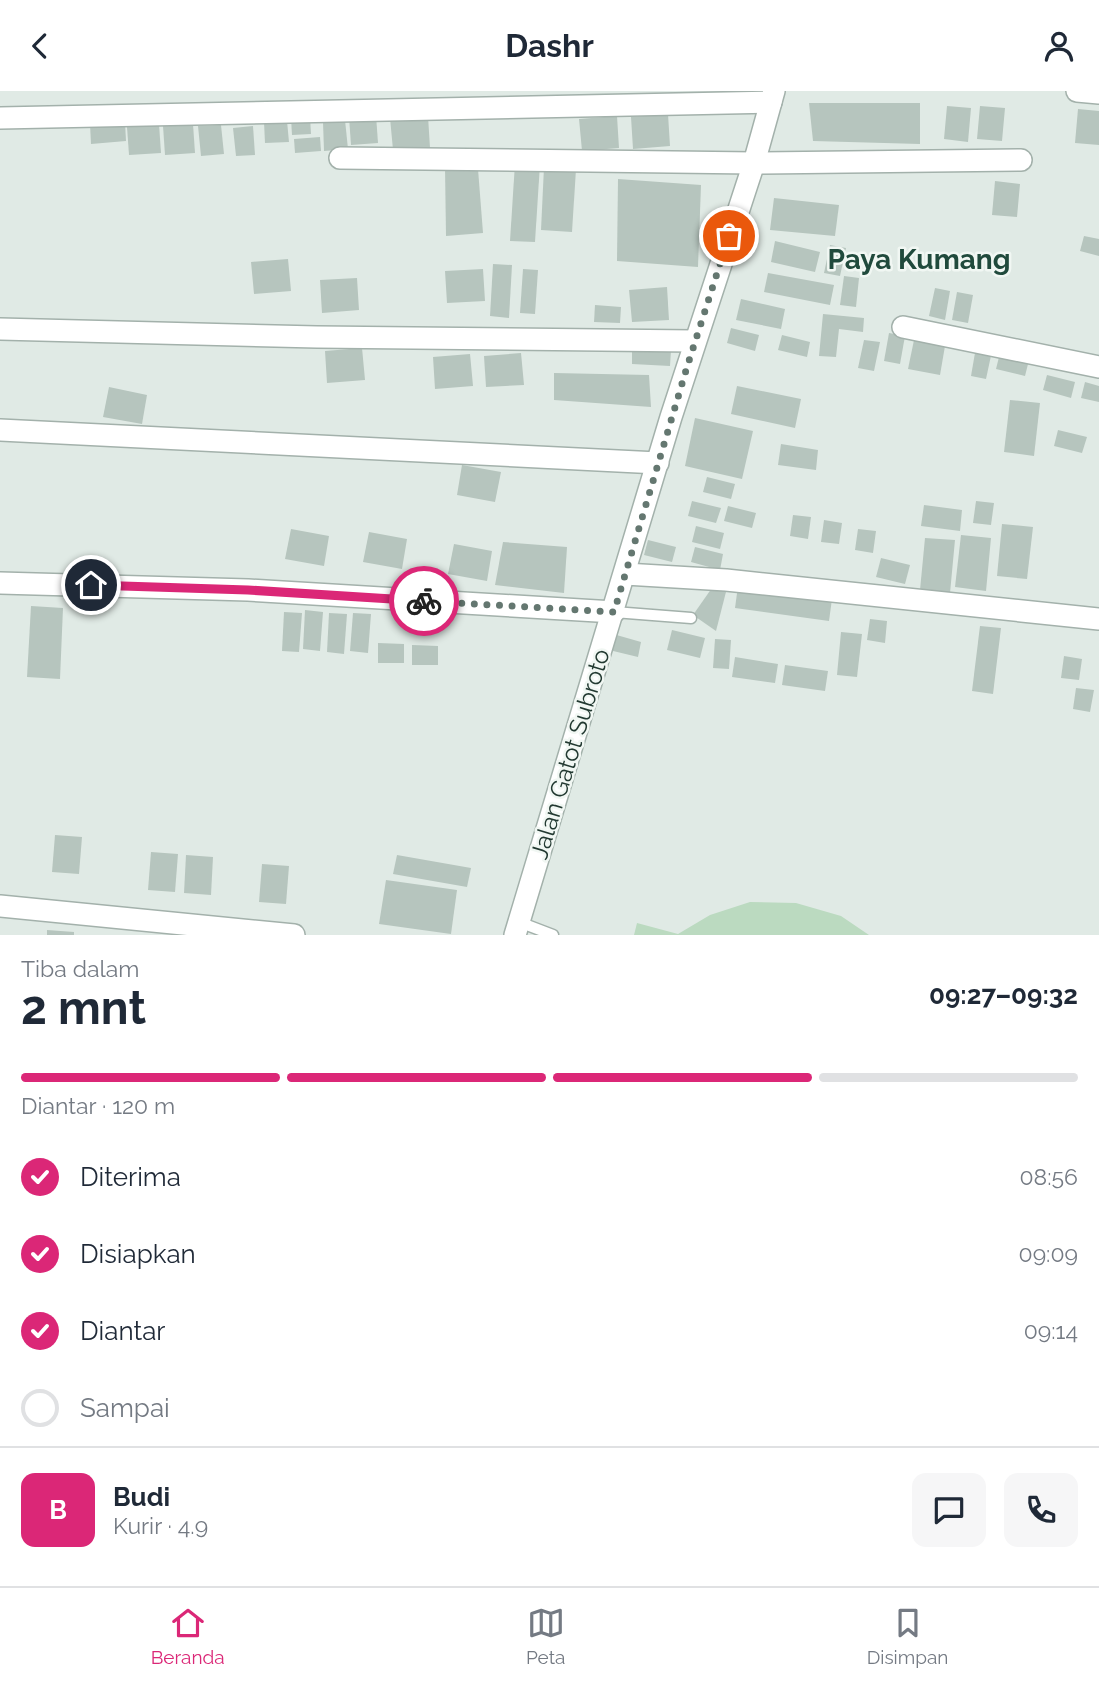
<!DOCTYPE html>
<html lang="id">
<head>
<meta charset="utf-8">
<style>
  body { margin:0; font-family:Raleway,sans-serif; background:#f6f6f7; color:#1f2937; height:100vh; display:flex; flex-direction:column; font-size:26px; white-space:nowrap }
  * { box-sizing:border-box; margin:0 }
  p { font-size:23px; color:#747a83 }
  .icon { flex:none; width:38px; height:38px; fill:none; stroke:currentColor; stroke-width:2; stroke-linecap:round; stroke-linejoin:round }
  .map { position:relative; height:844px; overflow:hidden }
  .sheet { display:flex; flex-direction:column; background:#fff; flex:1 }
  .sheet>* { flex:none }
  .pin { position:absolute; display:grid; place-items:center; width:60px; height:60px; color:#fff; margin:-30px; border:4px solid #fff; border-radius:50%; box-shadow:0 2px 7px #0007 }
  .courier { position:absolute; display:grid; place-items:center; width:70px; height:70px; margin:-35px; border:5px solid #db2777; border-radius:50%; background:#fff; color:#222; box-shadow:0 2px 9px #0007 }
  .overview em { font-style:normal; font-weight:700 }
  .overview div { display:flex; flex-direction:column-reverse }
  .overview { display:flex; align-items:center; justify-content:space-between; height:119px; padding:0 21px }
  h1 { font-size:46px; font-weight:700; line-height:52px }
  .bar { display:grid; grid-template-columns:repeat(4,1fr); gap:10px 7px; align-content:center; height:84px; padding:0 21px }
  .bar i { height:9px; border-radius:5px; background:#e0e1e3 }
  .bar .current { background:#db2777 }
  .bar p { grid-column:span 4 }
  .line { display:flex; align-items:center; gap:18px; padding:0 21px; border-top:2px solid #e0e1e3 }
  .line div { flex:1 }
  .round { display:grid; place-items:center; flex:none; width:74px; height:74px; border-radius:14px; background:#f6f6f7 }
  ol { padding:0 21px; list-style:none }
  li { display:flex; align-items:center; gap:21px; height:77px }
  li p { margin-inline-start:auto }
  li .icon { padding:7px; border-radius:50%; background:#db2777; color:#fff; stroke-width:4 }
  li:last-child { color:#747a83 }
  li i { width:38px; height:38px; border:4px solid #e0e1e3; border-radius:50% }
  header { display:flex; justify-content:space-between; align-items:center; height:91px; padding:0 21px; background:#fff; font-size:32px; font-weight:700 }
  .tab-bar { display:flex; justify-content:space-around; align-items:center; height:98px; border-top:2px solid #e0e1e3; background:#fff; font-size:19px; color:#747a83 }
  .tab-bar a { display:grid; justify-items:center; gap:4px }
  .tab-bar .current { color:#db2777 }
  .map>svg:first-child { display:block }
  .green { fill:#bbdac0 }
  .building { fill:#b6c5be }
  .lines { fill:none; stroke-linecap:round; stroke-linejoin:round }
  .service-casing { stroke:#a3b1ab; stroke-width:13 }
  .minor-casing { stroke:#a3b1ab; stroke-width:24 }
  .tertiary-casing { stroke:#a3b1ab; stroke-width:24 }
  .service { stroke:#fff; stroke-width:10 }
  .minor { stroke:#fff; stroke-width:21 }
  .tertiary { stroke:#fff; stroke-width:21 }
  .done { stroke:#647770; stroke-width:7; stroke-dasharray:0 12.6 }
  .route { stroke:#db2777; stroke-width:9 }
  .labels { text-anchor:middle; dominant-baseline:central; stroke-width:5; stroke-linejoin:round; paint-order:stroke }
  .street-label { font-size:24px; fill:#223931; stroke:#f1f7f3 }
  .quarter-label { font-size:28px; font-weight:bold; fill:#204a3c; stroke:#f1f7f3 }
</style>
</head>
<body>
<header><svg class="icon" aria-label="back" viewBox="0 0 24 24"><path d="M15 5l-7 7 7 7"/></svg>Dashr<svg class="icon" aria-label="person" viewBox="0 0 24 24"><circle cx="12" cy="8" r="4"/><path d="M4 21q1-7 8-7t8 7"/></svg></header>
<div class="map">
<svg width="1099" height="844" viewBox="0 0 1099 844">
  <rect width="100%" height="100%" fill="#e0eae5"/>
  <polygon class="green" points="750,811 796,812 841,825 869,844 634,844 637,832 678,843 710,824"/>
  <g class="building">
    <polygon points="809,12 920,12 920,53 813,50"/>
    <polygon points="947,15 971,17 968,51 944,48"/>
    <polygon points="980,15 1005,17 1002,50 977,48"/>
    <polygon points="1078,18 1099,20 1099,54 1075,52"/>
    <polygon points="668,23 670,55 633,58 631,26"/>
    <polygon points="376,24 378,52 351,54 349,26"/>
    <polygon points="428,25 430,57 393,59 390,27"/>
    <polygon points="617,25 619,57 582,60 579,28"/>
    <polygon points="310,26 311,43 292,44 291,27"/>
    <polygon points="345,29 348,58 324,60 323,31"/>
    <polygon points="287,30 289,51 265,52 264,31"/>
    <polygon points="125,31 126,50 91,53 90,33"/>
    <polygon points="159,33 161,62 129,64 127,36"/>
    <polygon points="193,33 195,62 165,64 163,35"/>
    <polygon points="221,34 224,63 201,65 198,35"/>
    <polygon points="253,35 255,64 236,65 233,37"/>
    <polygon points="320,46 321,60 295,62 294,48"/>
    <polygon points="515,72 540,73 535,151 510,150"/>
    <polygon points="445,76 478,78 483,142 446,145"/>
    <polygon points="544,76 576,78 572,141 541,139"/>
    <polygon points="618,88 701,94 698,176 617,170"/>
    <polygon points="995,90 1020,93 1017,126 992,124"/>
    <polygon points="774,107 839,114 835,145 770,139"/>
    <polygon points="1084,145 1099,148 1099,165 1080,160"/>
    <polygon points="775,150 820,161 815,181 771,171"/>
    <polygon points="830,154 846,157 840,185 824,182"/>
    <polygon points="288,168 291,200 254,203 251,171"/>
    <polygon points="493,173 512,174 509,227 490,225"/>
    <polygon points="483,178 485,210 447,212 445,180"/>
    <polygon points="523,178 538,179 535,223 520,222"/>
    <polygon points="768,182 834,194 830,214 764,201"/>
    <polygon points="844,185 859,187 856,216 840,214"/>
    <polygon points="357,187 359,219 322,222 320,189"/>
    <polygon points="667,196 669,229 632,231 629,199"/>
    <polygon points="935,197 950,200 945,229 929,225"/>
    <polygon points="957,201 973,204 968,232 952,229"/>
    <polygon points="741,208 785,218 781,238 736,229"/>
    <polygon points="595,214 621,216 620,232 594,231"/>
    <polygon points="823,223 864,227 863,241 839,238 836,266 819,265"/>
    <polygon points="731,237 759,244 755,260 727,252"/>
    <polygon points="889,242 905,245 900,273 884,270"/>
    <polygon points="782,244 810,251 807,266 778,259"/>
    <polygon points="864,249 880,251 874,280 858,277"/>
    <polygon points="914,249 945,255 940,284 908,278"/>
    <polygon points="976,256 992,260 986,288 971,285"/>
    <polygon points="362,257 365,289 327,292 325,260"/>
    <polygon points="632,257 671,259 670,275 632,273"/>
    <polygon points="521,262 524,294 486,296 484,265"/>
    <polygon points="1000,262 1029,269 1025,285 996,278"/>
    <polygon points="470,263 473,295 435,298 433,266"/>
    <polygon points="554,282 649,284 651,316 554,309"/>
    <polygon points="1047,284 1075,291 1071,307 1043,299"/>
    <polygon points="1085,291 1099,295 1099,311 1081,307"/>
    <polygon points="737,295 801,308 795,337 731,323"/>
    <polygon points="109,296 147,304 142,333 103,326"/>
    <polygon points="1010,309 1040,312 1034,365 1004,361"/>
    <polygon points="695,327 753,340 742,388 685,375"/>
    <polygon points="1058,339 1087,346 1082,362 1054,355"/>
    <polygon points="781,353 818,359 816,379 778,374"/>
    <polygon points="462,374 501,381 495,411 457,404"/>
    <polygon points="707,386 735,393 731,408 703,401"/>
    <polygon points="692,410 721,417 716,432 688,425"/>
    <polygon points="976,410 994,412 991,434 973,432"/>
    <polygon points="924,414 962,419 960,440 921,435"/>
    <polygon points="728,415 756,422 752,437 724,430"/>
    <polygon points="793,424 811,426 808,448 790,445"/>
    <polygon points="824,429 842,432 839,453 821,451"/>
    <polygon points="1002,433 1033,436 1027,488 997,485"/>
    <polygon points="696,435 724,442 720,458 692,451"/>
    <polygon points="291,438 329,445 324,475 285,468"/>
    <polygon points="858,438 876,440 873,462 855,459"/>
    <polygon points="369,441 407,448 402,478 363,471"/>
    <polygon points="961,444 991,447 986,500 955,496"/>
    <polygon points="925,447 955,449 950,502 920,499"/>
    <polygon points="648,449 676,456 672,471 644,464"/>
    <polygon points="503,451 567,456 564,502 495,494"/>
    <polygon points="454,453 492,460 487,490 448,483"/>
    <polygon points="695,456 723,463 720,479 691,471"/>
    <polygon points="881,467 910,474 905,493 876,486"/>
    <polygon points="714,494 727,497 716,540 693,524"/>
    <polygon points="738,495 832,508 829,530 735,517"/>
    <polygon points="31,515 63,517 60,588 27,586"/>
    <polygon points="305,519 323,521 320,560 303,558"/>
    <polygon points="284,521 302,522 299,561 282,560"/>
    <polygon points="329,522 347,523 344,563 327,561"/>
    <polygon points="353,522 371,523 368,562 350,560"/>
    <polygon points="870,528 887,530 885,552 867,549"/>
    <polygon points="980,535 1001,537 993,603 972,600"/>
    <polygon points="672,539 705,547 700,567 667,559"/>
    <polygon points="841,541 862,543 857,586 837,584"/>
    <polygon points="613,543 641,551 638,566 609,559"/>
    <polygon points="715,548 731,549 729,578 713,577"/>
    <polygon points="378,552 404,553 404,572 378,572"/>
    <polygon points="412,554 438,555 438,574 412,574"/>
    <polygon points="1064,565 1082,568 1079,589 1061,587"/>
    <polygon points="735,566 778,573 775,592 732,586"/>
    <polygon points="785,574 828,580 825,600 782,594"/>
    <polygon points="1076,597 1094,599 1090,621 1073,618"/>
    <polygon points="55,744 82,746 79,783 52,781"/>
    <polygon points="151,761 178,763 175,801 148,799"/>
    <polygon points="186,764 213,766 211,804 184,802"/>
    <polygon points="397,764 471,777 467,796 393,783"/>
    <polygon points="262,773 289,775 286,813 259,811"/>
    <polygon points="386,789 457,799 451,843 379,833"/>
    <polygon points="47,839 74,841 74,844 47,844"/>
  </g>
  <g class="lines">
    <defs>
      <g id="service">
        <polyline points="614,521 691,527"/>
        <polyline points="519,831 553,844"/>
      </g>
      <g id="minor">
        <polyline points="1077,0 1099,2"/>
        <polyline points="0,27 771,11"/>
        <polyline points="340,67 754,72 1021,69"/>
        <polyline points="903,236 1099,276"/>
        <polyline points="0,238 317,246 694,250"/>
        <polyline points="0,339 658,372"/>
        <polyline points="625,483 726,489 1099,528"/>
        <polyline points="0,492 248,499 614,521"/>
        <polyline points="0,815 294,844"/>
      </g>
      <polyline id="tertiary" points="515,844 671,326 754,72 774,0"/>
    </defs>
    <use href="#service" class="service-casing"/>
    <use href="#minor" class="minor-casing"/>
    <use href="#tertiary" class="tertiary-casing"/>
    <use href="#service" class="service"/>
    <use href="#minor" class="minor"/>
    <use href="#tertiary" class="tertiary"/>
  </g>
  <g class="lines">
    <polyline class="done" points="424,510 614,521 687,276 729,145"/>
    <polyline class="route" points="91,494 248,499 424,510"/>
  </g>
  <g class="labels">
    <g class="street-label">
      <text transform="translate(570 663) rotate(-73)">Jalan Gatot Subroto</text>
    </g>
    <g class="quarter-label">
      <text x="919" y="168">Paya Kumang</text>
    </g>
  </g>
</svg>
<div class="pin" style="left:729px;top:145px;background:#ea580c"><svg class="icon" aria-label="bag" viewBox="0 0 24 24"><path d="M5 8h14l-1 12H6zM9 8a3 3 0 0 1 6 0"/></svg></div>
<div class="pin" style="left:91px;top:494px;background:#1f2937"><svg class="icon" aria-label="home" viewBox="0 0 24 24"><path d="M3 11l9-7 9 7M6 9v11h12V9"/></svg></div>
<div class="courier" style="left:424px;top:510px"><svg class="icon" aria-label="bike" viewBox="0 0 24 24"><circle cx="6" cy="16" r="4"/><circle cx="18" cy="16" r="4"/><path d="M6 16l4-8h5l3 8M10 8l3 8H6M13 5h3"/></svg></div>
</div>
<section class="sheet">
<div class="overview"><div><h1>2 mnt</h1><p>Tiba dalam</p></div><em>09:27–09:32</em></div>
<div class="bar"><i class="current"></i><i class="current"></i><i class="current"></i><i></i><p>Diantar · 120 m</p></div>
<ol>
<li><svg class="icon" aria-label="check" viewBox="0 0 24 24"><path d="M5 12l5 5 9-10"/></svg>Diterima<p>08:56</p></li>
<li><svg class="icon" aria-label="check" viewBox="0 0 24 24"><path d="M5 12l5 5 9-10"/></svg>Disiapkan<p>09:09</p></li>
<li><svg class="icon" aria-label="check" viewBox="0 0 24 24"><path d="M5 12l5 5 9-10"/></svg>Diantar<p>09:14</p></li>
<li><i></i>Sampai</li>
</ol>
<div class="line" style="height:126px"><b class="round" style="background:#db2777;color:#fff">B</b><div><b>Budi</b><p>Kurir · 4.9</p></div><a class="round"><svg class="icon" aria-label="chat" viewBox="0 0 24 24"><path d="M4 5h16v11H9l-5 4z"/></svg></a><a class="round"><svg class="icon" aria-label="phone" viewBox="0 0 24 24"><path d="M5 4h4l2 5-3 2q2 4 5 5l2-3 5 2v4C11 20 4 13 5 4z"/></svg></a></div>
</section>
<nav class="tab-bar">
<a class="current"><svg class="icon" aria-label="home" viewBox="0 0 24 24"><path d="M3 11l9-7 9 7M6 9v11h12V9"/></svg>Beranda</a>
<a><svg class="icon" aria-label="map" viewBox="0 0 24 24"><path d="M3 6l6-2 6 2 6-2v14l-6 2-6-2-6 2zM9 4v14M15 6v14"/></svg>Peta</a>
<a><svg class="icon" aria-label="saved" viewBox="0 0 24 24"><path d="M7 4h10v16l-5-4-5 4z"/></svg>Disimpan</a>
</nav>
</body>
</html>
